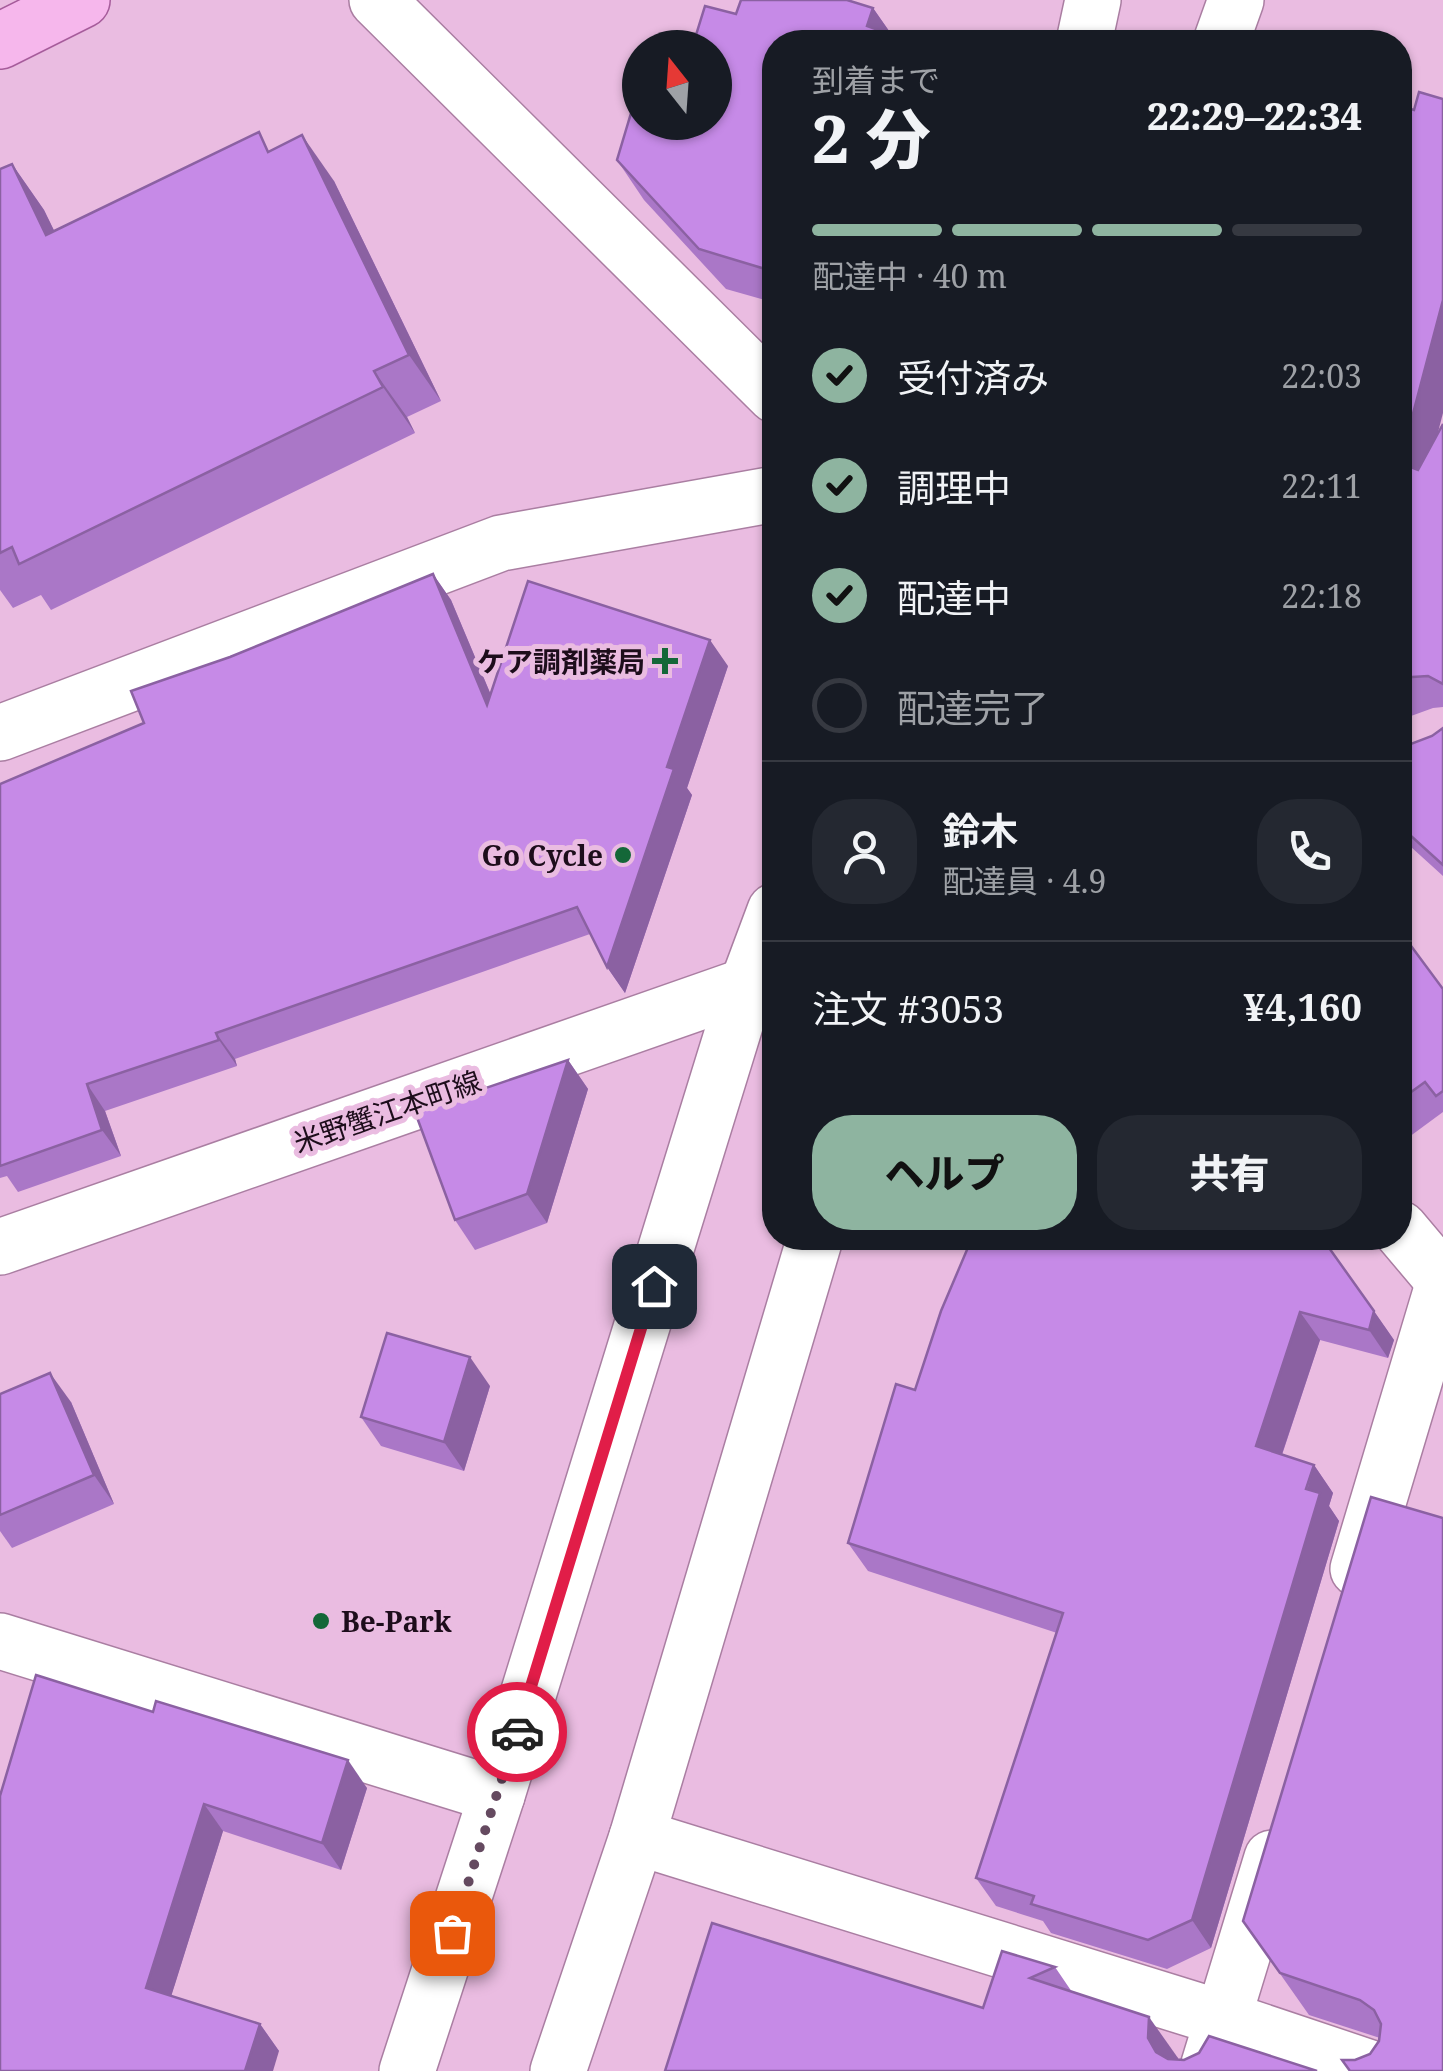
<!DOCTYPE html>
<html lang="ja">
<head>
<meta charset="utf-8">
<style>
  body { margin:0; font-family:"Noto Serif","Noto Sans JP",serif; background:#242831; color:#f1f3f6; height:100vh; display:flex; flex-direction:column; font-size:38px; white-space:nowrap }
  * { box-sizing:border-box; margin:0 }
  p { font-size:32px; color:#9ea1a6 }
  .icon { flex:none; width:55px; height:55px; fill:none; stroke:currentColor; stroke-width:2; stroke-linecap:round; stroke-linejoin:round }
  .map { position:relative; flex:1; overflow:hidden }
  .drawer { position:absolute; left:762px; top:30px; width:650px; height:1220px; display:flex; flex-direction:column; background:#171b24; border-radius:40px; box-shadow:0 2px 8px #0004 }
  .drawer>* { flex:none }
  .needle { width:65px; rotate:343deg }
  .buttons { position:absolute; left:622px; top:30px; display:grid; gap:20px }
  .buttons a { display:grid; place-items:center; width:110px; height:110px; border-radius:50%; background:#171b24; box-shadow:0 2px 8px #0004; font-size:50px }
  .pin { position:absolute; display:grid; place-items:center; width:85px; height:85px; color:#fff; margin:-42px; border-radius:20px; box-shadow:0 5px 15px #0006 }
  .courier { position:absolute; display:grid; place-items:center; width:100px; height:100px; margin:-50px; border:8px solid #e11d48; border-radius:50%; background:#fff; color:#222; box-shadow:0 2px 12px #0007 }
  .overview em { font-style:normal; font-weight:800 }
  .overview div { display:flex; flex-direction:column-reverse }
  .overview { display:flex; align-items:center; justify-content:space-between; height:170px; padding:0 50px }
  h1 { font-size:65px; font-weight:800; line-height:75px }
  .bar { display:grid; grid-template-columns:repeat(4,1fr); gap:15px 10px; align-content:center; height:120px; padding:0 50px }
  .bar i { height:12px; border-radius:8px; background:#363941 }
  .bar .on { background:#8eb4a0 }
  .bar p { grid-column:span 4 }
  .line { display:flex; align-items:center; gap:25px; padding:0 50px; border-top:2px solid #363941 }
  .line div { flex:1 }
  .round { display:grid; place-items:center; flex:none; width:105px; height:105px; border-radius:40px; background:#242831 }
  ol { padding:0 50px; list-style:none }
  li { display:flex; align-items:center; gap:30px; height:110px }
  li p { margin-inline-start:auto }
  li .icon { padding:10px; border-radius:50%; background:#8eb4a0; color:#111; stroke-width:4 }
  li:last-child { color:#9ea1a6 }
  li i { width:55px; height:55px; border:5px solid #363941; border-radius:50% }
  .action { display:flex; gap:20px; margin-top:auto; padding:20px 50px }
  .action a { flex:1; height:115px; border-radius:40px; background:#8eb4a0; color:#111; font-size:40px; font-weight:800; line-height:115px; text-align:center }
  .action a+a { background:#242831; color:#f1f3f6 }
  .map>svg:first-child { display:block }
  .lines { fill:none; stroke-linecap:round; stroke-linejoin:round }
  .minor-casing { stroke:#aa7ea2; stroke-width:58 }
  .major-casing { stroke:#a65c9b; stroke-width:58 }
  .minor { stroke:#fff; stroke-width:55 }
  .major { stroke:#f6b7ec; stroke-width:55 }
  .wall { fill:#aa77c7 }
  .shaded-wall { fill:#8b61a2 }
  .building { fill:#c68ae7; stroke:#8b61a2; stroke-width:2.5 }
  .done { stroke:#654a60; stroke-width:10; stroke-dasharray:0 18 }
  .route { stroke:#e11d48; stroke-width:12 }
  .poi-dot { fill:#146738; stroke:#eabce1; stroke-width:4 }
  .labels { text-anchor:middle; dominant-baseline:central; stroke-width:10; stroke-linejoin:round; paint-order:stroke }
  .poi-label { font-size:28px; font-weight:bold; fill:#1d0d1b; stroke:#eabce1; text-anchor:end }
  .street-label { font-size:28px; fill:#1d0d1b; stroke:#eabce1 }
</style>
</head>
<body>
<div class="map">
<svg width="1443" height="2071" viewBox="0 0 1443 2071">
  <rect width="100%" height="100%" fill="#eabce1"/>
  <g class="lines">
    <defs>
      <g id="minor">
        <polyline points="377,0 775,395"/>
        <polyline points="1084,42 1093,0"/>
        <polyline points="1221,42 1236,0"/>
        <polyline points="0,733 501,543 775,494"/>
        <polyline points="1400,1229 1443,1280"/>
        <polyline points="0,1247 771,977"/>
        <polyline points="1358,1569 1443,1285"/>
        <polyline points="0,1641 497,1795"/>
        <polyline points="637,1837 1224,2019 1379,2071"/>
        <polyline points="407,2071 497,1795 747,986 775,911"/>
        <polyline points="558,2071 637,1837 815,1238"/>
        <polyline points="1207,2071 1272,1858"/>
      </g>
      <polyline id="major" points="0,41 82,0"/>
    </defs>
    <use href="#minor" class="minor-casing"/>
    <use href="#major" class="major-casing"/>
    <use href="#minor" class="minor"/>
    <use href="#major" class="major"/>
  </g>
  <g class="wall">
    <polygon points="873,8 891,34 895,36 900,42 775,42 775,303 726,289 644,200 617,160 715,122 736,14"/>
    <polygon points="1400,106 1437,435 1443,424 1443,707 1433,708 1400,720"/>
    <polygon points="272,151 334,181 441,401 407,417 415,433 51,610 41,595 13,608 0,590 0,169 12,164 44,210 54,231"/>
    <polygon points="433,574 451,600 491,695 728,666 687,788 692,795 625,993 607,967 590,934 235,1059 237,1066 105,1111 121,1156 18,1192 7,1176 0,1178 0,784 144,723 230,657"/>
    <polygon points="1443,728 1443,876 1400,837 1400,748 1432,736"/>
    <polygon points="1400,931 1443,989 1443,1112 1409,1137 1400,1124"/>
    <polygon points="568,1060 588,1089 547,1223 475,1250 455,1220"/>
    <polygon points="1322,1238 1394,1340 1388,1358 1320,1340 1282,1455 1314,1465 1333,1493 1329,1506 1339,1521 1211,1948 1167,1969 1051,1933 1043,1921 996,1906 976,1878 1057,1633 868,1571 848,1543 915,1390"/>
    <polygon points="490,1386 464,1471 381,1446 361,1417"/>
    <polygon points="0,1394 71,1402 114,1504 12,1548 0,1531"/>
    <polygon points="1443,1518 1443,2071 1355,2060 1370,2054 1380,2038 1309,2015 1243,1921"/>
    <polygon points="153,1712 367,1788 341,1870 223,1831 171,1996 260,2024 279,2051 0,2071"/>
    <polygon points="1002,1951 1055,1967 1072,1992 1178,2058 1178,2060 665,2071 983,2008"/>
  </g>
  <g class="shaded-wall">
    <polygon points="873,8 894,38 895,36 900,42 878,42 867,26"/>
    <polygon points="302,135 334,181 441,401 409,355"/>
    <polygon points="12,164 44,210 79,281 46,235"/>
    <polygon points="1443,300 1443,413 1422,494 1400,463"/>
    <polygon points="374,371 407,417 415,433 383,387"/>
    <polygon points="433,574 451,600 506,731 487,705"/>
    <polygon points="710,640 728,666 687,788 692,795 625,993 607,967 667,767"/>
    <polygon points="216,1033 235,1059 237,1066 219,1040"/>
    <polygon points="568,1060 588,1089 547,1223 527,1194"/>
    <polygon points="87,1084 105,1111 121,1156 102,1130"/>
    <polygon points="1374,1311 1394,1340 1388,1358 1369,1330"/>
    <polygon points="1300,1312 1320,1340 1275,1475 1256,1446"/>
    <polygon points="470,1357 490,1386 464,1471 444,1442"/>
    <polygon points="50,1373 71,1402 114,1504 94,1475"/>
    <polygon points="1314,1465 1333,1493 1329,1506 1339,1521 1211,1948 1192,1920"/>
    <polygon points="348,1760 367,1788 341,1870 322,1843"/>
    <polygon points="204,1804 223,1831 165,2016 146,1988"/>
    <polygon points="1149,2017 1178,2058 1177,2071 1156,2052 1148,2038"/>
    <polygon points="260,2024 279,2051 273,2071 245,2071"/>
  </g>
  <g class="building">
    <polygon points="741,0 847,0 873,8 867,26 895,36 893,42 775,42 775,272 699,249 617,160 640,83 640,122 715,122 715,48 692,48 705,6 736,14"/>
    <polygon points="1419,92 1443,99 1443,300 1400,463 1418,470 1443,424 1443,684 1428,676 1412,677 1400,681 1400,106 1414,110"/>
    <polygon points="259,132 268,152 302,135 409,355 374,371 383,387 19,564 12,547 0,553 0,169 12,164 46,235"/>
    <polygon points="433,574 487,705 528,581 710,640 667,767 674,769 607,967 577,907 216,1033 219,1040 87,1084 102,1130 0,1166 0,784 144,723 131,691 230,657"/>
    <polygon points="1443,728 1443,865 1400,826 1400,748 1432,736"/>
    <polygon points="1400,931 1443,989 1443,1091 1436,1096 1425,1082 1400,1100"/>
    <polygon points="568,1060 527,1194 455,1220 415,1112"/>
    <polygon points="972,1238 1322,1238 1374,1311 1369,1330 1300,1312 1256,1446 1314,1465 1306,1489 1320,1493 1192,1920 1148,1940 1031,1904 1034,1896 976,1878 1063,1613 848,1543 896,1384 915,1390 941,1311"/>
    <polygon points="387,1333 470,1357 444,1442 361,1417"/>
    <polygon points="50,1373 94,1475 0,1515 0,1394"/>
    <polygon points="1371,1497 1443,1518 1443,2071 1350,2071 1342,2060 1355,2060 1370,2054 1379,2041 1381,2024 1374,2010 1360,2000 1280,1973 1243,1921"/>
    <polygon points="36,1675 153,1712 156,1701 348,1760 322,1843 204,1804 146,1988 260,2024 245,2071 0,2071 0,1796"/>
    <polygon points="712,1923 983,2008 1002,1951 1055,1967 1030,1978 1149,2017 1148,2038 1156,2052 1168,2059 1184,2060 1199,2053 1209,2036 1317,2071 665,2071"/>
  </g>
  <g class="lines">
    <polyline class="done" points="452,1933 517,1732"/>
    <polyline class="route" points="517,1732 654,1286"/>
  </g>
  <g class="poi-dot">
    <path d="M660 646h10v10h10v10h-10v10h-10v-10h-10v-10h10z"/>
    <circle cx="623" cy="855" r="10"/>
    <circle cx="321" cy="1621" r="10"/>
  </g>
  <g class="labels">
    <g class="poi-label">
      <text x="645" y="661">ケア調剤薬局</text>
      <text x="603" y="855">Go Cycle</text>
      <text x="341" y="1621" text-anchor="start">Be-Park</text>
    </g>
    <g class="street-label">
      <text transform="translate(387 1111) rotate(-19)">米野蟹江本町線</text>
    </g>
  </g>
</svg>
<div class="buttons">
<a><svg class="needle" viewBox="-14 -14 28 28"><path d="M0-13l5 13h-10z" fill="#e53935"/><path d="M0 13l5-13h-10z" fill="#9ea1a6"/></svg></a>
</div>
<div class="pin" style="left:452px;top:1933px;background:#ea580c"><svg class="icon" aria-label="bag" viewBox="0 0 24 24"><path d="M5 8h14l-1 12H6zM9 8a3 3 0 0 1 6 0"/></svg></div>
<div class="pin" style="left:654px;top:1286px;background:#1f2937"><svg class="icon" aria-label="home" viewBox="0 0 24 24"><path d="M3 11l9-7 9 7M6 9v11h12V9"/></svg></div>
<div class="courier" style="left:517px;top:1732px"><svg class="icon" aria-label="car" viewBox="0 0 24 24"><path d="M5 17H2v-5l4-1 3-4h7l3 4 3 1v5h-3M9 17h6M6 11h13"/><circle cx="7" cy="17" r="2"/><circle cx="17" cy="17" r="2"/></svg></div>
<section class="drawer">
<div class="overview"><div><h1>2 分</h1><p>到着まで</p></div><em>22:29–22:34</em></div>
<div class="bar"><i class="on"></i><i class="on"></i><i class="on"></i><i></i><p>配達中 · 40 m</p></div>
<ol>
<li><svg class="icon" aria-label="check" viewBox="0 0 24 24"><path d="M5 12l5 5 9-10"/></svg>受付済み<p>22:03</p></li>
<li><svg class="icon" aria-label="check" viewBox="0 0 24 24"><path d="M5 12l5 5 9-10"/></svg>調理中<p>22:11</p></li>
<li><svg class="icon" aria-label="check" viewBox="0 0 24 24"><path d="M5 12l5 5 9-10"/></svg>配達中<p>22:18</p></li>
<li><i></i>配達完了</li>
</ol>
<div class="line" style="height:180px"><a class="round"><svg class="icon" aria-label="person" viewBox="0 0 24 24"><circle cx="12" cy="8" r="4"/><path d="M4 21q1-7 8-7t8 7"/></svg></a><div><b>鈴木</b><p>配達員 · 4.9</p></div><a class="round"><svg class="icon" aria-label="phone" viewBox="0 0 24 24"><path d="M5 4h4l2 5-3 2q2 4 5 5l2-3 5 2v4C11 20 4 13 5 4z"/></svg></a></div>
<div class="line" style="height:130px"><div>注文 #3053</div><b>¥4,160</b></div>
<div class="action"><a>ヘルプ</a><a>共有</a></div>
</section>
</div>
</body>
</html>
